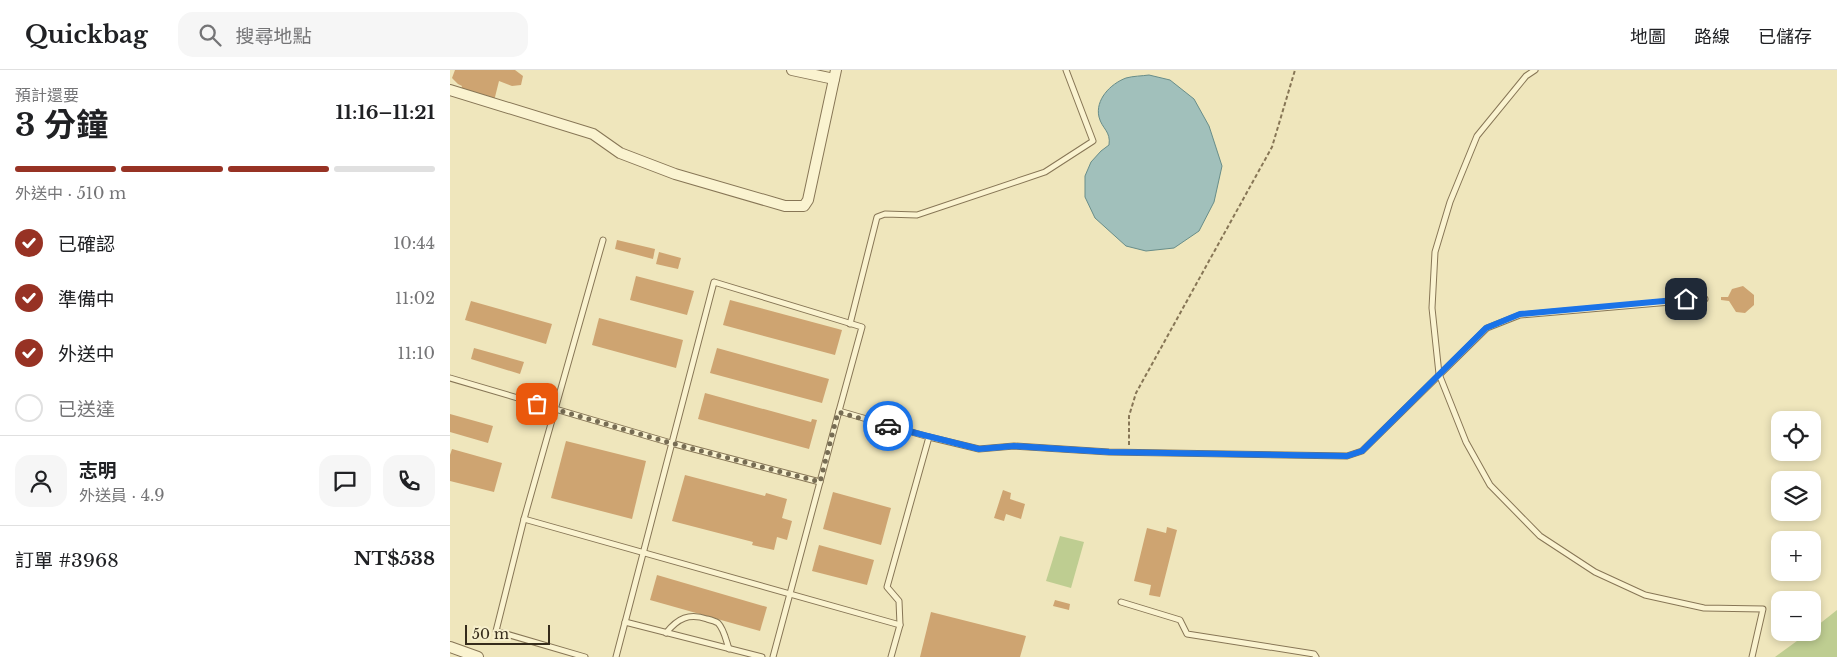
<!DOCTYPE html>
<html lang="zh-TW">
<head>
<meta charset="utf-8">
<style>
  body { margin:0; font-family:"Libre Baskerville","Noto Sans TC",serif; background:#f6f6f6; color:#202124; height:100vh; display:flex; flex-direction:column; font-size:19px; white-space:nowrap }
  * { box-sizing:border-box; margin:0 }
  p { font-size:16px; color:#757577 }
  .icon { flex:none; width:28px; height:28px; fill:none; stroke:currentColor; stroke-width:2; stroke-linecap:round; stroke-linejoin:round }
  .map { position:relative; flex:1; overflow:hidden }
  .panel { display:flex; flex-direction:column; background:#fff; width:450px }
  .panel>* { flex:none }
  .buttons { position:absolute; left:1321px; top:341px; display:grid; gap:10px }
  .buttons a { display:grid; place-items:center; width:50px; height:50px; border-radius:10px; background:#fff; box-shadow:0 2px 8px #0003; font-size:25px }
  .scale { position:absolute; left:15px; bottom:12px; width:85px; box-sizing:border-box; padding-left:5px; border:2px solid #352b1b; border-top:0; font-size:14px; line-height:18px; white-space:nowrap; color:#352b1b; -webkit-text-stroke:4px #f6efcc; paint-order:stroke }
  .pin { position:absolute; display:grid; place-items:center; width:42px; height:42px; color:#fff; margin:-21px; border-radius:10px; box-shadow:0 2px 8px #0006 }
  .courier { position:absolute; display:grid; place-items:center; width:50px; height:50px; margin:-25px; border:4px solid #1a73e8; border-radius:50%; background:#fff; color:#222; box-shadow:0 1px 6px #0007 }
  .headline em { font-style:normal; font-weight:700 }
  .headline div { display:flex; flex-direction:column-reverse }
  .headline { display:flex; align-items:center; justify-content:space-between; height:85px; padding:0 15px }
  h1 { font-size:32px; font-weight:700; line-height:38px }
  .bar { display:grid; grid-template-columns:repeat(4,1fr); gap:8px 5px; align-content:center; height:60px; padding:0 15px }
  .bar i { height:6px; border-radius:4px; background:#e0e0e0 }
  .bar .selected { background:#973224 }
  .bar p { grid-column:span 4 }
  .line { display:flex; align-items:center; gap:12px; padding:0 15px; border-top:1px solid #e0e0e0 }
  .line div { flex:1 }
  .round { display:grid; place-items:center; flex:none; width:52px; height:52px; border-radius:15px; background:#f6f6f6 }
  ol { padding:0 15px; list-style:none }
  li { display:flex; align-items:center; gap:15px; height:55px }
  li p { margin-inline-start:auto }
  li .icon { padding:5px; border-radius:50%; background:#973224; color:#fff; stroke-width:4 }
  li:last-child { color:#757577 }
  li i { width:28px; height:28px; border:2px solid #e0e0e0; border-radius:50% }
  header { display:flex; align-items:center; gap:30px; box-sizing:border-box; height:70px; padding:0 25px; background:#fff; border-bottom:1px solid #e0e0e0 }
  header strong { font-size:24px }
  nav { display:flex; gap:28px; margin-inline-start:auto; font-size:18px }
  .search { width:350px; height:45px; background:#f6f6f6; display:flex; align-items:center; gap:12px; box-sizing:border-box; padding:0 18px; border-radius:15px; color:#757577; font-size:19px }
  main { display:flex; flex:1; min-height:0 }
  .map>svg:first-child { display:block }
  .green { fill:#becd91 }
  .water { fill:#a1c0bb; stroke:#688d89 }
  .building { fill:#cea471 }
  .lines { fill:none; stroke-linecap:round; stroke-linejoin:round }
  .lane-casing { stroke:#877656; stroke-width:7 }
  .street-casing { stroke:#877656; stroke-width:12 }
  .path { stroke:#877656; stroke-width:2; stroke-dasharray:4 2.5; stroke-linecap:butt }
  .lane { stroke:#faf3d0; stroke-width:5 }
  .street { stroke:#faf3d0; stroke-width:10 }
  .done { stroke:#766c53; stroke-width:5; stroke-dasharray:0 9 }
  .route { stroke:#1a73e8; stroke-width:6 }
</style>
</head>
<body>
<header>
<strong>Quickbag</strong>
<div class="search"><svg class="icon" aria-label="search" viewBox="0 0 24 24"><circle cx="10" cy="10" r="6"/><path d="M15 15l6 6"/></svg>搜尋地點</div>
<nav><a>地圖</a><a>路線</a><a>已儲存</a></nav>
</header>
<main>
<section class="panel">
<div class="headline"><div><h1>3 分鐘</h1><p>預計還要</p></div><em>11:16–11:21</em></div>
<div class="bar"><i class="selected"></i><i class="selected"></i><i class="selected"></i><i></i><p>外送中 · 510 m</p></div>
<ol>
<li><svg class="icon" aria-label="check" viewBox="0 0 24 24"><path d="M5 12l5 5 9-10"/></svg>已確認<p>10:44</p></li>
<li><svg class="icon" aria-label="check" viewBox="0 0 24 24"><path d="M5 12l5 5 9-10"/></svg>準備中<p>11:02</p></li>
<li><svg class="icon" aria-label="check" viewBox="0 0 24 24"><path d="M5 12l5 5 9-10"/></svg>外送中<p>11:10</p></li>
<li><i></i>已送達</li>
</ol>
<div class="line" style="height:90px"><a class="round"><svg class="icon" aria-label="person" viewBox="0 0 24 24"><circle cx="12" cy="8" r="4"/><path d="M4 21q1-7 8-7t8 7"/></svg></a><div><b>志明</b><p>外送員 · 4.9</p></div><a class="round"><svg class="icon" aria-label="chat" viewBox="0 0 24 24"><path d="M4 5h16v11H9l-5 4z"/></svg></a><a class="round"><svg class="icon" aria-label="phone" viewBox="0 0 24 24"><path d="M5 4h4l2 5-3 2q2 4 5 5l2-3 5 2v4C11 20 4 13 5 4z"/></svg></a></div>
<div class="line" style="height:65px"><div>訂單 #3968</div><b>NT$538</b></div>
</section>
<div class="map">
<svg width="1387" height="587" viewBox="0 0 1387 587">
  <rect width="100%" height="100%" fill="#efe6bc"/>
  <g class="green">
    <polygon points="610,466 634,472 621,518 596,511"/>
    <polygon points="1387,540 1387,587 1325,587 1358,563 1362,562 1363,559"/>
  </g>
  <path class="water" d="M699,5L720,10L744,29L759,56L772,96L764,132L749,161L724,178L696,181L676,176L645,148L635,127V106L641,92L651,81L659,75C661,61 652,59 649,47C645,30 660,14 676,8C683,6 692,6 699,5Z"/>
  <g class="building">
    <polygon points="5,0 65,0 73,6 71,15 62,16 49,11 44,31 11,19 12,16 8,14 2,8"/>
    <polygon points="167,170 205,179 203,189 165,179"/>
    <polygon points="209,182 231,188 228,199 206,194"/>
    <polygon points="186,206 244,221 237,245 180,230"/>
    <polygon points="1293,216 1304,225 1304,235 1295,243 1286,242 1279,231 1271,230 1271,227 1278,227 1282,219"/>
    <polygon points="280,230 392,260 385,285 273,255"/>
    <polygon points="21,231 102,254 96,274 15,250"/>
    <polygon points="149,248 233,270 226,298 142,275"/>
    <polygon points="24,278 74,292 70,304 21,289"/>
    <polygon points="267,278 379,309 372,333 260,303"/>
    <polygon points="255,323 361,352 362,349 367,350 359,379 248,349"/>
    <polygon points="0,344 43,356 38,373 0,362"/>
    <polygon points="116,371 196,391 182,449 101,428"/>
    <polygon points="2,379 52,393 44,422 0,411 0,385"/>
    <polygon points="235,405 315,426 316,423 337,429 332,448 342,451 337,470 327,467 324,480 302,475 303,472 222,451"/>
    <polygon points="553,420 561,423 560,429 575,434 571,449 556,444 554,451 544,448"/>
    <polygon points="383,422 441,438 431,475 373,459"/>
    <polygon points="717,457 727,460 710,527 699,525 701,515 684,511 697,458 716,463"/>
    <polygon points="369,475 424,490 417,515 362,501"/>
    <polygon points="207,505 317,537 310,561 200,530"/>
    <polygon points="605,530 620,534 619,540 603,536"/>
    <polygon points="481,542 576,566 570,587 470,587"/>
  </g>
  <g class="lines">
    <defs>
      <g id="lane">
        <polyline points="1085,0 1076,6 1027,66 1000,132 985,182 982,238 989,304 1016,372 1040,415 1090,466 1145,502 1195,525 1254,538 1313,539 1302,587"/>
        <polyline points="400,254 427,147 435,144 467,145 595,102 643,71 616,0"/>
        <polyline points="0,308 221,373 370,412"/>
        <polyline points="479,367 529,379 564,376 659,382 897,386 912,381 1037,258 1070,245 1255,229"/>
        <polyline points="74,449 450,555"/>
        <polyline points="671,532 730,550 737,564 864,584 866,587"/>
        <polyline points="175,552 312,587"/>
        <path d="M216,563C228,548 239,543 257,549C261,550 265,551 268,553C274,559 276,570 279,579"/>
        <polyline points="135,587 46,561 74,449 153,170"/>
        <polyline points="166,587 264,212 412,257 389,341"/>
        <polyline points="323,587 389,341 479,367 437,517 449,531 450,555 441,587"/>
      </g>
      <g id="street">
        <polyline points="342,0 384,9"/>
        <polyline points="0,20 143,64 170,83 225,104 335,136 354,136 358,130 386,0"/>
        <polyline points="0,577 28,587"/>
      </g>
    </defs>
    <use href="#lane" class="lane-casing"/>
    <use href="#street" class="street-casing"/>
    <polyline class="path" points="679,375 679,346 686,323 822,77 845,0"/>
    <use href="#lane" class="lane"/>
    <use href="#street" class="street"/>
  </g>
  <g class="lines">
    <polyline class="done" points="87,334 221,373 370,412 388,342 438,356"/>
    <polyline class="route" points="438,356 529,379 564,376 659,382 897,386 912,381 1036,258 1070,244 1236,229"/>
  </g>
</svg>
<div class="buttons">
<a><svg class="icon" aria-label="locate" viewBox="0 0 24 24"><circle cx="12" cy="12" r="6"/><path d="M12 2v4M12 18v4M2 12h4M18 12h4"/></svg></a>
<a><svg class="icon" aria-label="layers" viewBox="0 0 24 24"><path d="M12 4l9 5-9 5-9-5zM3 14l9 5 9-5"/></svg></a>
<a>+</a>
<a>−</a>
</div>
<div class="scale">50 m</div>
<div class="pin" style="left:87px;top:334px;background:#ea580c"><svg class="icon" aria-label="bag" viewBox="0 0 24 24"><path d="M5 8h14l-1 12H6zM9 8a3 3 0 0 1 6 0"/></svg></div>
<div class="pin" style="left:1236px;top:229px;background:#1f2937"><svg class="icon" aria-label="home" viewBox="0 0 24 24"><path d="M3 11l9-7 9 7M6 9v11h12V9"/></svg></div>
<div class="courier" style="left:438px;top:356px"><svg class="icon" aria-label="car" viewBox="0 0 24 24"><path d="M5 17H2v-5l4-1 3-4h7l3 4 3 1v5h-3M9 17h6M6 11h13"/><circle cx="7" cy="17" r="2"/><circle cx="17" cy="17" r="2"/></svg></div>
</div>
</main>
</body>
</html>
